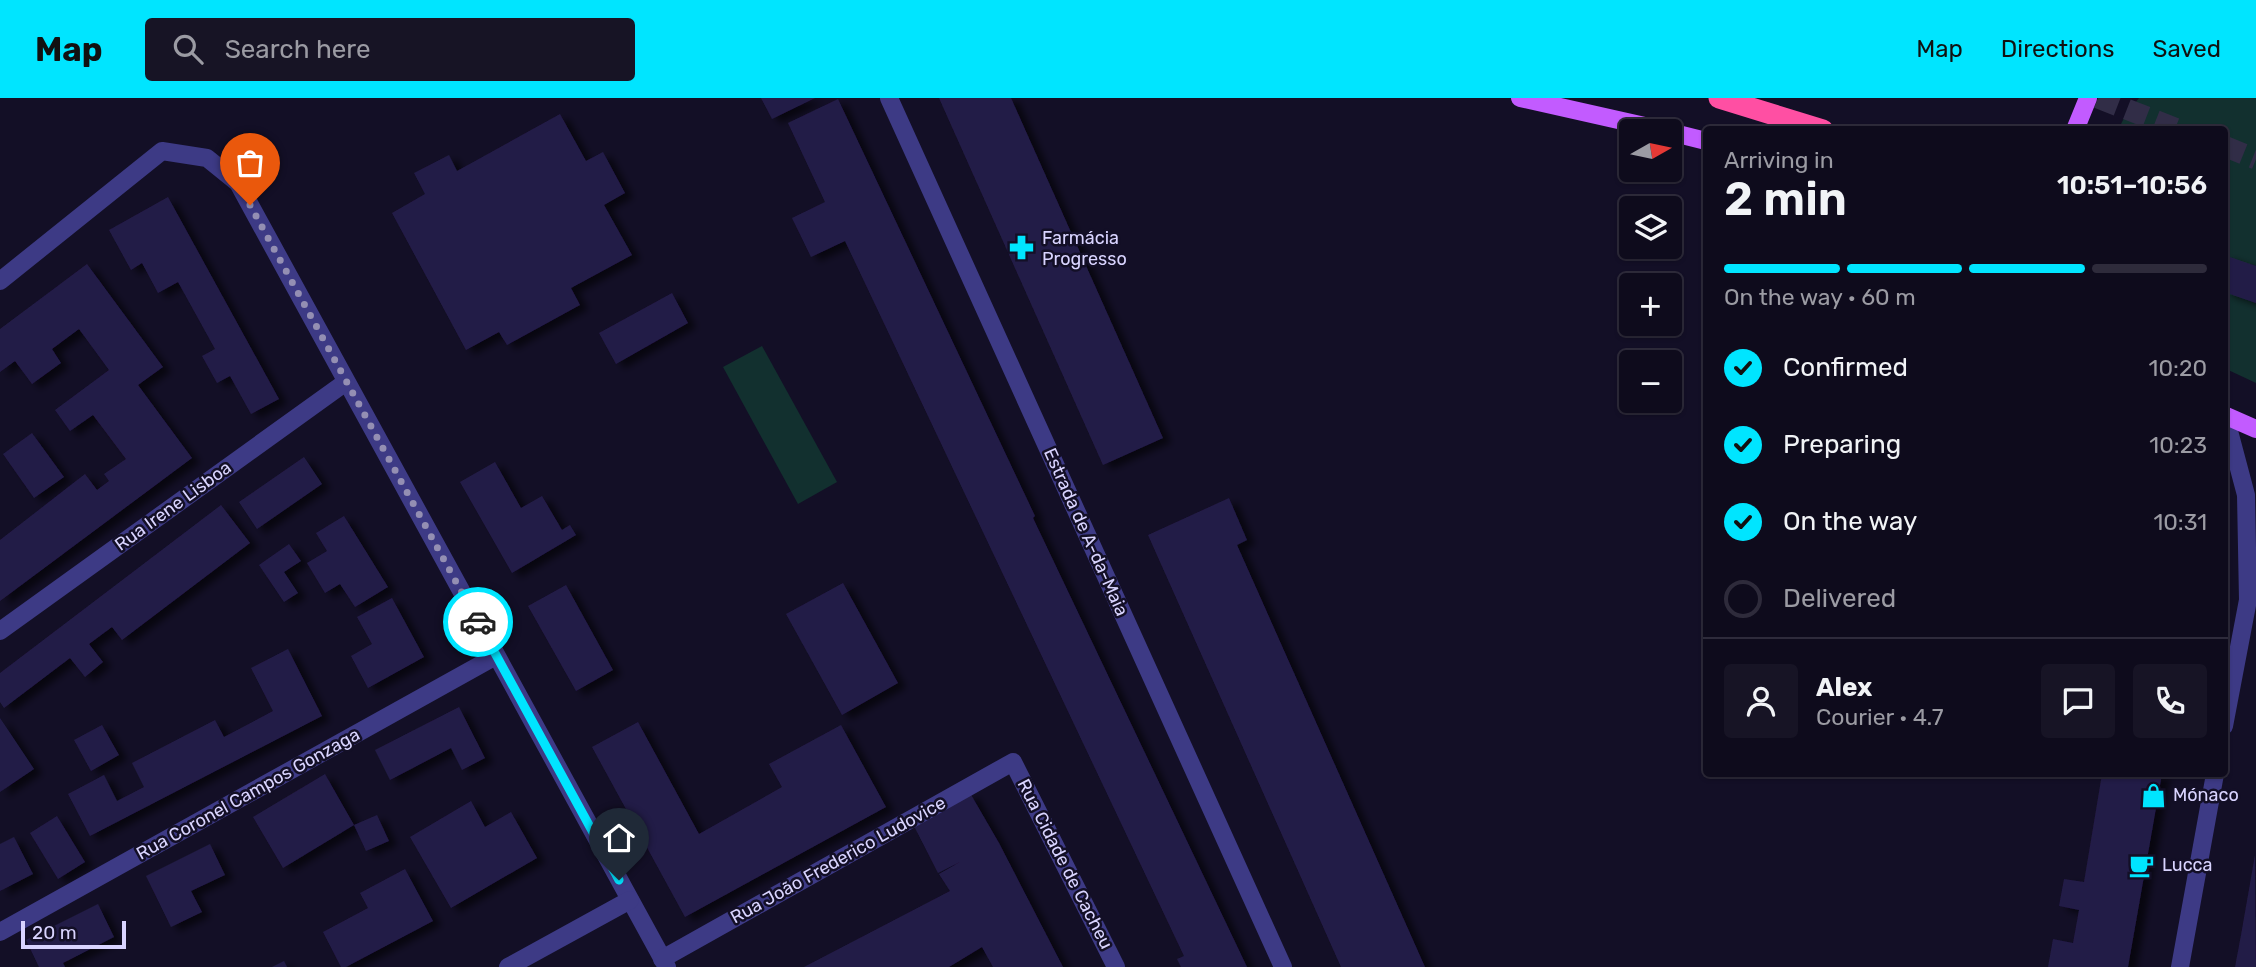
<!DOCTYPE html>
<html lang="en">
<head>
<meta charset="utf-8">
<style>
  body { margin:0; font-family:Rubik,sans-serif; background:#171425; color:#f1f3f6; height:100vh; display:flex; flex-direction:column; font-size:26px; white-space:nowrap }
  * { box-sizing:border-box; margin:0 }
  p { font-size:23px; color:#9b9ba3 }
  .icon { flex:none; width:38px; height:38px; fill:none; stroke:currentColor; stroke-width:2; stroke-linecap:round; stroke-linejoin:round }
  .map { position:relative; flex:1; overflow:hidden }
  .panel { position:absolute; left:1703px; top:28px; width:525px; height:651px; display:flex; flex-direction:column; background:#0e0b1c; border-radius:7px; box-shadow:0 2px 5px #0004,0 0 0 2px #2e2b3b }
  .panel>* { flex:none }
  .needle { width:46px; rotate:81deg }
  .fabs { position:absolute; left:1619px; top:21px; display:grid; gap:14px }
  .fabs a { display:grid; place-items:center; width:63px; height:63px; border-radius:7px; background:#0e0b1c; box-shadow:0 2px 5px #0004,0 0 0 2px #2e2b3b; font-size:35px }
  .scale { position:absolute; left:21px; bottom:18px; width:105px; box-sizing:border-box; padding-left:7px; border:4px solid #d9d4ff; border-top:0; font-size:19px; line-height:24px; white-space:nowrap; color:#d9d4ff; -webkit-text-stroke:5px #130f26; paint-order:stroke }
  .pin { position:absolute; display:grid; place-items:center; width:60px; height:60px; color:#fff; margin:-72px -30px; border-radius:50% 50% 50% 0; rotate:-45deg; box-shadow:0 0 7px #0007 }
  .pin .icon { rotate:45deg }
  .courier { position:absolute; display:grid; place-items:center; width:70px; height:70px; margin:-35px; border:5px solid #00e5ff; border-radius:50%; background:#fff; color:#222; box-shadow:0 2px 9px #0007 }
  .headline em { font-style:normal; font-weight:600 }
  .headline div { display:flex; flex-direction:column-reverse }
  .headline { display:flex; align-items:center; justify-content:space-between; height:119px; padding:0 21px }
  h1 { font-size:46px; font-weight:600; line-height:52px }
  .bar { display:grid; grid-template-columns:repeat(4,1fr); gap:10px 7px; align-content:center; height:84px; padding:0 21px }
  .bar i { height:9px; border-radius:5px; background:#2e2b3b }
  .bar .active { background:#00e5ff }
  .bar p { grid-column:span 4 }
  .line { display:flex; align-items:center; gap:18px; padding:0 21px; border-top:2px solid #2e2b3b }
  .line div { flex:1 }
  .round { display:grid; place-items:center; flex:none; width:74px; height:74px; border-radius:7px; background:#171425 }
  ol { padding:0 21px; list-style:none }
  li { display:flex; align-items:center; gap:21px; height:77px }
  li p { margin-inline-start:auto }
  li .icon { padding:7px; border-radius:50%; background:#00e5ff; color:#111; stroke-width:4 }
  li:last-child { color:#9b9ba3 }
  li i { width:38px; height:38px; border:4px solid #2e2b3b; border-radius:50% }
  header { display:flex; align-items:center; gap:42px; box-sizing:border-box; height:98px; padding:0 35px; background:#00e5ff; color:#111 }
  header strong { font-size:33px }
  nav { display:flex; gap:38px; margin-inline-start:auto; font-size:24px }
  .search { width:490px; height:63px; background:#171425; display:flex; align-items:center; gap:18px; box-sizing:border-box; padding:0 24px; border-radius:7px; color:#9b9ba3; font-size:26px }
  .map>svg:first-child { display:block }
  .green { fill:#12302f }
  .building { fill:#241b47; filter:url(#shadow) }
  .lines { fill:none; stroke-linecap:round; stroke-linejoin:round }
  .highway-tunnel { stroke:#312d47; stroke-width:21; stroke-dasharray:21 10; stroke-linecap:butt }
  .minor { stroke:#3d3a85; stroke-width:18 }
  .major { stroke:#c25bff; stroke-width:18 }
  .highway { stroke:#ff4fa3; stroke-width:21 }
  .done { stroke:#948fb3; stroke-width:7; stroke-dasharray:0 12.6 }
  .route { stroke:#00e5ff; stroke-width:9 }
  .labels { text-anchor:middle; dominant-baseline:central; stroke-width:5; stroke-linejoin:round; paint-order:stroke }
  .poi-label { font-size:18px; fill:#d9d4ff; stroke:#130f26; text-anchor:start }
  .street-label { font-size:18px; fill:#d9d4ff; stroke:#130f26 }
</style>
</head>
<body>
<header>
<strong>Map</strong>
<div class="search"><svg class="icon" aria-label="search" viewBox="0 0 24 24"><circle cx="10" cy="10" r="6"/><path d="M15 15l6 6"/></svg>Search here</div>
<nav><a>Map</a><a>Directions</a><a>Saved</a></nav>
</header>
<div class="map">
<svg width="2256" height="869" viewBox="0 0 2256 869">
  <defs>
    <filter id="shadow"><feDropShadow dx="8" dy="4.5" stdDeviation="3.5" flood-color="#0009"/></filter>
  </defs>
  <rect width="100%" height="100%" fill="#130f26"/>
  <g class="green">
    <polygon points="2139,0 2256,0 2256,285 2224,270 2224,32 2118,32 2125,18"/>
    <polygon points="762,248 837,384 798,406 723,269"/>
  </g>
  <g class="building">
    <polygon points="761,0 815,0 772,21"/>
    <polygon points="939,0 1011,0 1163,340 1103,367"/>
    <polygon points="838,1 1035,418 1033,420 1247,869 1181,869 1177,861 1184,858 845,143 811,159 792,120 825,104 788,25"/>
    <polygon points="560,16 586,63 603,54 625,95 604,107 632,157 571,190 580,207 507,247 499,234 466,252 392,115 425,96 414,75 449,57 457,73"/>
    <polygon points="168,99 279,301 251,316 230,278 217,285 202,258 215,251 178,184 158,195 142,165 131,172 109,132"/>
    <polygon points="2224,157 2256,168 2256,205 2224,194"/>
    <polygon points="87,166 163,269 138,287 192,360 0,503 0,442 85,376 97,392 109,383 104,376 126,361 93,317 70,333 55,312 109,272 79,231 52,251 61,265 32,286 15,263 0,274 0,231"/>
    <polygon points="672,195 688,225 616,266 599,235"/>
    <polygon points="32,335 64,379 34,400 3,356"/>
    <polygon points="304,359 322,386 257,431 239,404"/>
    <polygon points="495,364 521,410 542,398 562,432 570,427 576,437 512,475 460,384"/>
    <polygon points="1229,400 1247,442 1237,447 1425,869 1341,869 1148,437"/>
    <polygon points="221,407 250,445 122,542 112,529 89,546 103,564 85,579 70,560 4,610 0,604 0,575"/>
    <polygon points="344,418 388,489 355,509 340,486 325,495 307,465 327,453 316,435"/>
    <polygon points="289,446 301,463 284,474 298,495 284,504 259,467"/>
    <polygon points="843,485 898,585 842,617 786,516"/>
    <polygon points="566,487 613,572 576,593 528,508"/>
    <polygon points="392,500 424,559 368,590 351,558 372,546 357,519"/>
    <polygon points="288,551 322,618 90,738 68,696 104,677 117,703 144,689 132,665 215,622 224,639 273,613 251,570"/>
    <polygon points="459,609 485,660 462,672 451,650 390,682 375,652"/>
    <polygon points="0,620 34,671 0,694"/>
    <polygon points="638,624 699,736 782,689 769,666 841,627 886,709 685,819 592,649"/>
    <polygon points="102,627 119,657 91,673 74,642"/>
    <polygon points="325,676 354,727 283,770 253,719"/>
    <polygon points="2102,676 2162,676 2128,869 2048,869 2053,841 2073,845 2079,812 2059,808 2064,781 2084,784"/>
    <polygon points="970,695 999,745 1063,869 993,869 982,849 949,869 804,869 950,793 939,776 960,764 938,775 914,728"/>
    <polygon points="471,703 485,729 511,714 537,760 451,810 410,739"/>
    <polygon points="377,717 389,743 366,753 354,727"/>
    <polygon points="57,718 85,764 58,781 30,735"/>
    <polygon points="14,739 33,776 0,793 0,746"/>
    <polygon points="210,746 225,777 191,793 202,814 171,829 146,778"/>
    <polygon points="2255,757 2256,869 2235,869 2241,837"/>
    <polygon points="405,771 433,823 346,869 341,869 323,834 368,810 360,795"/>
    <polygon points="98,806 114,839 63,865 65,869 39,869 26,842"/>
    <polygon points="284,863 287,869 272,869"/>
  </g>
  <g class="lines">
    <g class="highway-tunnel">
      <polyline points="2098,0 2180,32"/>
      <polyline points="2224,48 2256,61"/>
    </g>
    <g class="minor">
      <polyline points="889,0 1283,869"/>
      <polyline points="0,183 162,53 207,60 238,85 667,869"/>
      <polyline points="0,533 346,284"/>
      <polyline points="2224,628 2248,502 2246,397 2225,318"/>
      <polyline points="0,834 496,558"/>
      <polyline points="662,861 1013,664 1116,869"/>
      <polyline points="508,869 630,802"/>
      <polyline points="2180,869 2215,676"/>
    </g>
    <g class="major">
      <polyline points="1520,0 1667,33"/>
      <polyline points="2075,32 2088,0"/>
      <polyline points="1670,34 1706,43"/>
      <polyline points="2224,317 2256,331"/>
    </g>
    <polyline class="highway" points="1719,0 1823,32"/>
  </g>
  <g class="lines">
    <polyline class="done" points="250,107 478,524"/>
    <polyline class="route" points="478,524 619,782"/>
  </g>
  <defs>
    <symbol id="pharmacy-bare" viewBox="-9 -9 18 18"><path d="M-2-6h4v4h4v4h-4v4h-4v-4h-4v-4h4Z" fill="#00e5ff" stroke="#130f26" stroke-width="2.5" paint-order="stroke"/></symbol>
    <symbol id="shop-bare" viewBox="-9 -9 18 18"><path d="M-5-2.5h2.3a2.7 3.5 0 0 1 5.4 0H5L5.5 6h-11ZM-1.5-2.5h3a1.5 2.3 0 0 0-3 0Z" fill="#00e5ff" stroke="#130f26" stroke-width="2.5" paint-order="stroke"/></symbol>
    <symbol id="cafe-bare" viewBox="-9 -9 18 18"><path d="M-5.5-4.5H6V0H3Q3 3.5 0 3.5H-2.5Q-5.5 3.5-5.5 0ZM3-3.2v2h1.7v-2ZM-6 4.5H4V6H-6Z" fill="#00e5ff" stroke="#130f26" stroke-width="2.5" paint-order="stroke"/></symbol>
  </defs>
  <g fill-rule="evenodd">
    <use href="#pharmacy-bare" x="1004" y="132" width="35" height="35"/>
    <use href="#shop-bare" x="2136" y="680" width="35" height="35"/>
    <use href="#cafe-bare" x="2124" y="750" width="35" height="35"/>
  </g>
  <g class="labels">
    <g class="poi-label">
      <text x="1042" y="140">Farmácia<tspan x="1042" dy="21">Progresso</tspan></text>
      <text x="2173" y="697">Mónaco</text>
      <text x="2162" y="767">Lucca</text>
    </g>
    <g class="street-label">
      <text transform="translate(173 408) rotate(-36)">Rua Irene Lisboa</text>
      <text transform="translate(1086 434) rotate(66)">Estrada de A-da-Maia</text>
      <text transform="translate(248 696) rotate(-29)">Rua Coronel Campos Gonzaga</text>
      <text transform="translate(838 762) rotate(-29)">Rua João Frederico Ludovice</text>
      <text transform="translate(1065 766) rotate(63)">Rua Cidade de Cacheu</text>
    </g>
  </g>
</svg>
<div class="fabs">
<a><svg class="needle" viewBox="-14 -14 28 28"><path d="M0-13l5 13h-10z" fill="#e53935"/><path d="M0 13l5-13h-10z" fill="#9b9ba3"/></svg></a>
<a><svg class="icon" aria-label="layers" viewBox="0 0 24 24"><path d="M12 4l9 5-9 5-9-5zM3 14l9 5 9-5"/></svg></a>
<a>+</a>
<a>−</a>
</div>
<div class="scale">20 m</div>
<div class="pin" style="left:250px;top:107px;background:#ea580c"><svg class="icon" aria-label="bag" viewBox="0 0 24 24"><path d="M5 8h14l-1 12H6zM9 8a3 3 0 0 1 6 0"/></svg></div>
<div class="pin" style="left:619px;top:782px;background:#1f2937"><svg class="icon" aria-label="home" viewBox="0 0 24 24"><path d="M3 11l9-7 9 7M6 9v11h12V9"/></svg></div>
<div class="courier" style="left:478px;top:524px"><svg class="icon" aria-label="car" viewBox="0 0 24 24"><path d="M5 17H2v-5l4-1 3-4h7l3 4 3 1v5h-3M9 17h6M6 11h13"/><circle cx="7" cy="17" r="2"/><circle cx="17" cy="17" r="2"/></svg></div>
<section class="panel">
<div class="headline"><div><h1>2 min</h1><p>Arriving in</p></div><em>10:51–10:56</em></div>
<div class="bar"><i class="active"></i><i class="active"></i><i class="active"></i><i></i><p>On the way · 60 m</p></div>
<ol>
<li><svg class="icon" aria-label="check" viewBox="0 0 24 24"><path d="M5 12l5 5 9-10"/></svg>Confirmed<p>10:20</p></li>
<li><svg class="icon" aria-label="check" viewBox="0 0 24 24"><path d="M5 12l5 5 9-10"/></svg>Preparing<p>10:23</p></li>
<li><svg class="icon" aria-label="check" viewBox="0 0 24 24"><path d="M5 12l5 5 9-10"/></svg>On the way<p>10:31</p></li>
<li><i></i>Delivered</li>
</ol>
<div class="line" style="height:126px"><a class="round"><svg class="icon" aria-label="person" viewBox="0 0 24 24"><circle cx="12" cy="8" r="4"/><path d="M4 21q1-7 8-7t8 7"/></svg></a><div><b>Alex</b><p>Courier · 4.7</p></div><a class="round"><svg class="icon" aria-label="chat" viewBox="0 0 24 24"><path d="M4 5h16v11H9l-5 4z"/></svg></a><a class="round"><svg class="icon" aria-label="phone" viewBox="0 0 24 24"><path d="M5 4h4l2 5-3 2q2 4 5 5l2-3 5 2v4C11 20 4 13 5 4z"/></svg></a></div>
</section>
</div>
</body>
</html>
